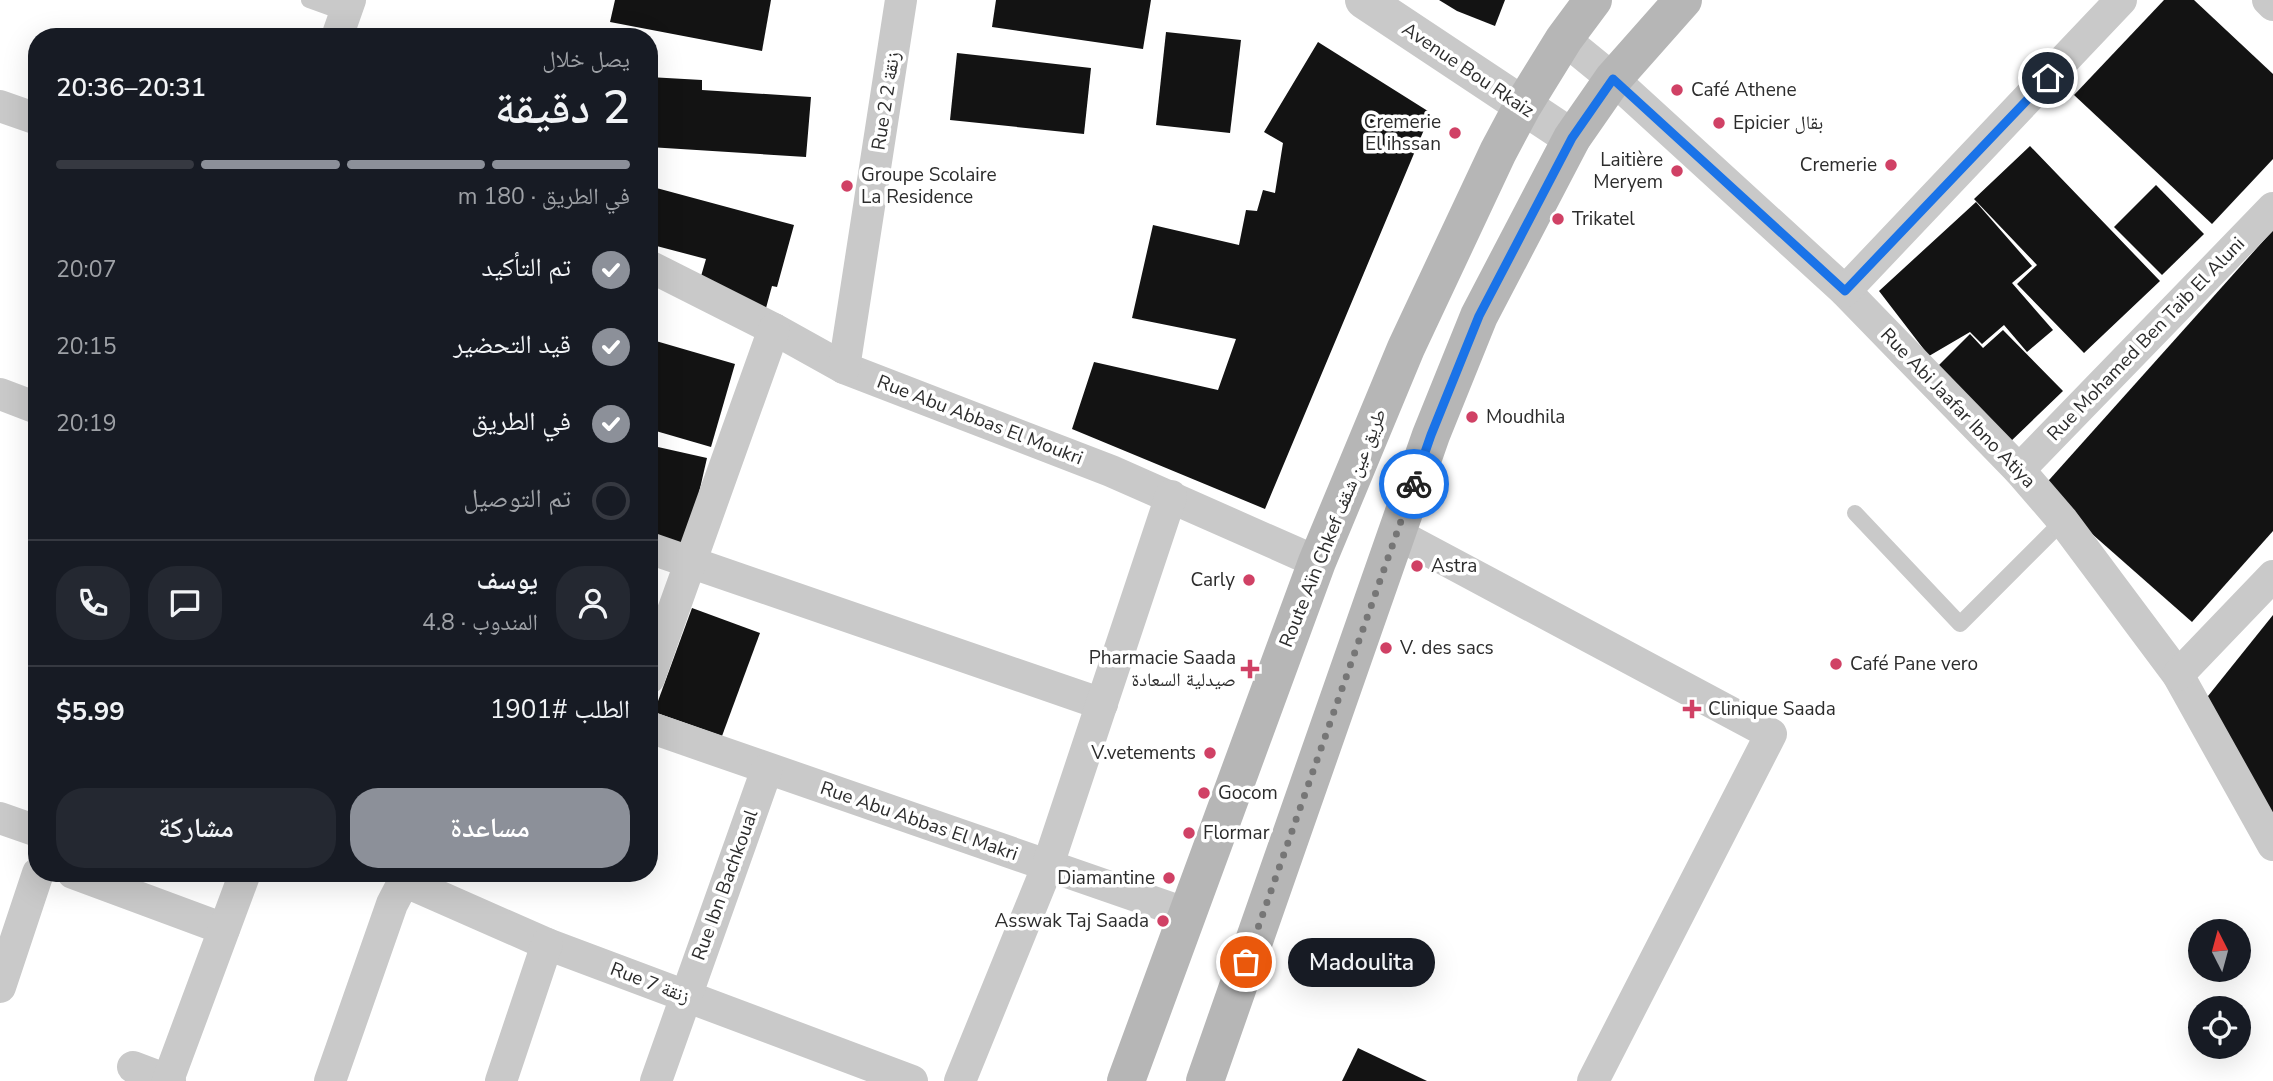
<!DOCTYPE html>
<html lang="ar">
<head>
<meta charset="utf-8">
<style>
  body { margin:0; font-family:"Nunito Sans","Noto Naskh Arabic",sans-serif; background:#242831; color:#f1f3f6; direction:rtl; height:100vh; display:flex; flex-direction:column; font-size:26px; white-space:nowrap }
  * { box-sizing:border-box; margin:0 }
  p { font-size:23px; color:#9ea1a6 }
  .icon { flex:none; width:38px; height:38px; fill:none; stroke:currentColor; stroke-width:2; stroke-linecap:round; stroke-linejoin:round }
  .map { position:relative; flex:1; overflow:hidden; direction:ltr }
  .side { position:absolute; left:28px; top:28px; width:630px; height:854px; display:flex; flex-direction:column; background:#171b24; border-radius:28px; box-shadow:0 7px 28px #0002; direction:rtl }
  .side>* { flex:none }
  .needle { width:46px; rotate:354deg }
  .buttons { position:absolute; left:2188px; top:919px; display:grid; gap:14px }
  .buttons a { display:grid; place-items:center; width:63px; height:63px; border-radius:50%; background:#171b24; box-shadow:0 7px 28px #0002; font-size:35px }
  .pin { position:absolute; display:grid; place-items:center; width:60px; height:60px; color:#fff; margin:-30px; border:4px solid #fff; border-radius:50%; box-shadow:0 2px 7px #0007 }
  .courier { position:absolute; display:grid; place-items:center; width:70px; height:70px; margin:-35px; border:5px solid #1a73e8; border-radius:50%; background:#fff; color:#222; box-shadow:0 2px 9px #0007 }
  .bubble { position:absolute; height:49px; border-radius:24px; background:#171b24; box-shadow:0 7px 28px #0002; font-size:23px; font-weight:600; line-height:49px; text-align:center; direction:rtl }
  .headline em { font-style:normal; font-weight:600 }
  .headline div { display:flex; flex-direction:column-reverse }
  .headline { display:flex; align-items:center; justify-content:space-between; height:119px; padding:0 28px }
  h1 { font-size:46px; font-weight:600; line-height:52px }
  .bar { display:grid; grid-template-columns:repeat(4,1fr); gap:10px 7px; align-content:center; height:84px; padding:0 28px }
  .bar i { height:9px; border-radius:5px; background:#363941 }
  .bar .active { background:#8c9099 }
  .bar p { grid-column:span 4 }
  .line { display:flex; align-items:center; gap:18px; padding:0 28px; border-top:2px solid #363941 }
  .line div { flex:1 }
  .round { display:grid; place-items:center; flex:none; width:74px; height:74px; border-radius:28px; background:#242831 }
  ol { padding:0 28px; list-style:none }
  li { display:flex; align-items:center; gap:21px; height:77px }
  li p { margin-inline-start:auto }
  li .icon { padding:7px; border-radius:50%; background:#8c9099; color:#fff; stroke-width:4 }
  li:last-child { color:#9ea1a6 }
  li i { width:38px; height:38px; border:4px solid #363941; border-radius:50% }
  .primary-button { display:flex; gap:14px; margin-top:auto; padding:14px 28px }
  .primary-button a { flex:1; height:80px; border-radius:28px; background:#8c9099; color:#fff; font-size:28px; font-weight:600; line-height:80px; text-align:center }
  .primary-button a+a { background:#242831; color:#f1f3f6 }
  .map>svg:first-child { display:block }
  .building { fill:#131313 }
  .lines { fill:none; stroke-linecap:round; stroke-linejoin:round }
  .service { stroke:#c9c9c9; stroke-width:16 }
  .minor { stroke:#c9c9c9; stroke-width:32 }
  .tertiary { stroke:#c9c9c9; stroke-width:38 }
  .secondary { stroke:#b6b6b6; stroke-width:38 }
  .done { stroke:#767676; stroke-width:7; stroke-dasharray:0 12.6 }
  .route { stroke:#1a73e8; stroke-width:9 }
  .poi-dot { fill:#d04165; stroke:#fff; stroke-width:2.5 }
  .labels { text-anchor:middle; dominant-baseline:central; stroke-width:7; stroke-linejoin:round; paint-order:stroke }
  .street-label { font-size:19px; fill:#2c2c2c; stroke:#fff }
  .poi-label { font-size:19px; fill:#2c2c2c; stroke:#fff; text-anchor:start }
</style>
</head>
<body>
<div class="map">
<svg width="2273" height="1081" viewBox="0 0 2273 1081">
  <rect width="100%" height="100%" fill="#fff"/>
  <g class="building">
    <polygon points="615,0 771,0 762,51 610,22"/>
    <polygon points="996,0 1151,0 1143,49 992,27"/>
    <polygon points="1439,0 1505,0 1495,26 1457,11"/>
    <polygon points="2164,0 2194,0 2273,74 2273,159 2212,224 2074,95"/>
    <polygon points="1166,32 1241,40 1230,133 1156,125"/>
    <polygon points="1318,42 1431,113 1265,509 1072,429 1094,362 1218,390 1236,339 1132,318 1153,225 1239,245 1246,210 1257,211 1263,190 1275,193 1283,143 1264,132"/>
    <polygon points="957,53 1091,68 1084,134 950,120"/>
    <polygon points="649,77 702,80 702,90 811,97 806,157 649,147"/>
    <polygon points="2030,146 2160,281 2084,353 2017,284 2037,265 1974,199"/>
    <polygon points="2156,185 2204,234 2162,275 2114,227"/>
    <polygon points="649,186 794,225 777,287 772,286 766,308 697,290 706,259 649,244"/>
    <polygon points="1976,202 2032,266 2012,283 2053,330 2027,352 2004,325 1982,344 1970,332 1929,356 1879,291"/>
    <polygon points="2273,230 2273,531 2192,622 2041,489"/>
    <polygon points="2003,330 2063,391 2009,443 1935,369 1970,334 1983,348"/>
    <polygon points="649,339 735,364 711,447 649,429"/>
    <polygon points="649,445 707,458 687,545 649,536"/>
    <polygon points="692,608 760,633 722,736 654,712"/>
    <polygon points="2273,615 2273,818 2204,701"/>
    <polygon points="1358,1048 1427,1081 1342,1081"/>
  </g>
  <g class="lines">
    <g class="service">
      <polyline points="309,0 345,13"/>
      <polyline points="1855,513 1960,624 2063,521"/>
    </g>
    <g class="minor">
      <polyline points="2268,0 2273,5"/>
      <polyline points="337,37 350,0"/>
      <polyline points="1564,39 1613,79 1845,291 2019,470 2063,521 2178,675 2273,845"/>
      <polyline points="0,106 37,119"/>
      <polyline points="649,266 774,329 844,368 1111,471 1317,562"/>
      <polyline points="1845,291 2121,0"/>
      <polyline points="844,368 901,0"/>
      <polyline points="0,394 37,408"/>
      <polyline points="2019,470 2273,208"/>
      <polyline points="1397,534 1771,734 1593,1081"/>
      <polyline points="649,548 1102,704"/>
      <polyline points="2178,675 2273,576"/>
      <polyline points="649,678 774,329"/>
      <polyline points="649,727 1188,914"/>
      <polyline points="0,818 37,831"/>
      <polyline points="73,873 224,929"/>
      <polyline points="0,987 38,873"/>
      <polyline points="133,1067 170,1081"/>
      <polyline points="168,1080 245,873"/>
      <polyline points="330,1081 392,904 404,881 547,944 912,1081"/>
      <polyline points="501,1081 547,944"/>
      <polyline points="656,1081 767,769"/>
      <polyline points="960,1081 1048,865 1171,496"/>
    </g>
    <polyline class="tertiary" points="1364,0 1572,138"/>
    <g class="secondary">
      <polyline points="1126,1081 1317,562 1406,348 1498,152 1522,107 1564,39 1593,0"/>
      <polyline points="1205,1081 1431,435 1479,316 1572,138 1613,79 1683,0"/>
    </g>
  </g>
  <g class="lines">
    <polyline class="done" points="1246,962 1414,484"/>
    <polyline class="route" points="1414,484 1431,435 1479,316 1572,138 1613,79 1845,291 2048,78"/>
  </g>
  <g class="poi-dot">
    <circle cx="1677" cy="90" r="7"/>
    <circle cx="1719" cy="123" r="7"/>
    <circle cx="1455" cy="133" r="7"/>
    <circle cx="1891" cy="165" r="7"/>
    <circle cx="1677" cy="171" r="7"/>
    <circle cx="847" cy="186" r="7"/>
    <circle cx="1558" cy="219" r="7"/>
    <circle cx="1472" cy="417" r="7"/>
    <circle cx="1417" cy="566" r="7"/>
    <circle cx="1249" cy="580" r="7"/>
    <circle cx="1386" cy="648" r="7"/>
    <circle cx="1836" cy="664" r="7"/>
    <path d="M1246.5 658.5h7v7h7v7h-7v7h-7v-7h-7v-7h7z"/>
    <path d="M1688.5 698.5h7v7h7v7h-7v7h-7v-7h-7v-7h7z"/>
    <circle cx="1210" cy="753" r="7"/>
    <circle cx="1204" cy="793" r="7"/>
    <circle cx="1189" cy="833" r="7"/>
    <circle cx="1169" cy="878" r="7"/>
    <circle cx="1163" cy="921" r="7"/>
  </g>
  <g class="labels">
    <g class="street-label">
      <text transform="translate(1468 70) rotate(34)">Avenue Bou Rkaiz</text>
      <text transform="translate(886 101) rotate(-81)">Rue 2 زنقة 2</text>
      <text transform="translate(2146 339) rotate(-46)">Rue Mohamed Ben Taib El Aluni</text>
      <text transform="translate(1958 408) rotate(46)">Rue Abi Jaafar Ibno Atiya</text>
      <text transform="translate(980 420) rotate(21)">Rue Abu Abbas El Moukri</text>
      <text transform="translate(1333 528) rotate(-68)">Route Aïn Chkef طريق عين شقف</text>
      <text transform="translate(919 821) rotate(19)">Rue Abu Abbas El Makri</text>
      <text transform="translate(725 885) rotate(-70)">Rue Ibn Bachkoual</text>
      <text transform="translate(650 983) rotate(21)">Rue 7 زنقة</text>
    </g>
    <g class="poi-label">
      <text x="1691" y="90">Café Athene</text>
      <text x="1441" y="122" text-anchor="end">Cremerie<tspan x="1441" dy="22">El ihssan</tspan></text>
      <text x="1733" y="123">Epicier بقال</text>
      <text x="1663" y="160" text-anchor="end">Laitière<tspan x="1663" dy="22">Meryem</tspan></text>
      <text x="1877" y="165" text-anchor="end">Cremerie</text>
      <text x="861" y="175">Groupe Scolaire<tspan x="861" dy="22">La Residence</tspan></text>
      <text x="1572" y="219">Trikatel</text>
      <text x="1486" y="417">Moudhila</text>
      <text x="1431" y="566">Astra</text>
      <text x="1235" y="580" text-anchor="end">Carly</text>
      <text x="1400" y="648">V. des sacs</text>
      <text x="1236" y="658" text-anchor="end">Pharmacie Saada<tspan x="1236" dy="22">صيدلية السعادة</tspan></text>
      <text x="1850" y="664">Café Pane vero</text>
      <text x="1708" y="709">Clinique Saada</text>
      <text x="1196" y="753" text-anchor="end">V.vetements</text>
      <text x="1218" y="793">Gocom</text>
      <text x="1203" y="833">Flormar</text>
      <text x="1155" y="878" text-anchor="end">Diamantine</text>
      <text x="1149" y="921" text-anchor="end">Asswak Taj Saada</text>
    </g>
  </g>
</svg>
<div class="buttons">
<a><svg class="needle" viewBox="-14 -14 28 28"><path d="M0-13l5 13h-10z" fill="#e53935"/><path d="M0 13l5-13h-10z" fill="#9ea1a6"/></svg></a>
<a><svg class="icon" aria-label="locate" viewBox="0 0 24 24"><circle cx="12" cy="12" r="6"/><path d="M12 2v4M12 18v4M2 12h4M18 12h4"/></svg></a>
</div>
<div class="pin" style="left:1246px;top:962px;background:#ea580c"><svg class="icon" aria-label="bag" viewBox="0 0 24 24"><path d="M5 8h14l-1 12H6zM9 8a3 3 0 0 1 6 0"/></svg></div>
<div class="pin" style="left:2048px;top:78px;background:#1f2937"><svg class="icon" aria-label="home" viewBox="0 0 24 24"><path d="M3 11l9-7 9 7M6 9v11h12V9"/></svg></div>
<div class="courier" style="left:1414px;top:484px"><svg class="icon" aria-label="bike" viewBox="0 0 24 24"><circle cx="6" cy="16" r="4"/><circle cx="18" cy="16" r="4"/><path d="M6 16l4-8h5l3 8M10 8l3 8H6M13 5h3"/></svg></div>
<div class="bubble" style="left:1288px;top:938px;width:147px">Madoulita</div>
<section class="side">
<div class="headline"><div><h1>2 دقيقة</h1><p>يصل خلال</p></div><em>20:31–20:36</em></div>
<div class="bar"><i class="active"></i><i class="active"></i><i class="active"></i><i></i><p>في الطريق · 180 m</p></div>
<ol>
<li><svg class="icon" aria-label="check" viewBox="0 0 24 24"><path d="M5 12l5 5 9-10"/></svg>تم التأكيد<p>20:07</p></li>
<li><svg class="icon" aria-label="check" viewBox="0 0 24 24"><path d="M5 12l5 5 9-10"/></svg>قيد التحضير<p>20:15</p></li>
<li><svg class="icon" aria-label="check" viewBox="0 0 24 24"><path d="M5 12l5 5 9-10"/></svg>في الطريق<p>20:19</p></li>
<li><i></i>تم التوصيل</li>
</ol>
<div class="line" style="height:126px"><a class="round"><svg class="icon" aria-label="person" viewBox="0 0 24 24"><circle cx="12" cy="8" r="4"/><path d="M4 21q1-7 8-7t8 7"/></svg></a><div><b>يوسف</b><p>المندوب · 4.8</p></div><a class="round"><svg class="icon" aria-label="chat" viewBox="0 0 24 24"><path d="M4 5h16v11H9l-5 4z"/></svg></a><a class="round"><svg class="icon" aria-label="phone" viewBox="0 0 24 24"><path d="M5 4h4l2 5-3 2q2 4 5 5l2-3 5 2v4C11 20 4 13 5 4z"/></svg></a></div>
<div class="line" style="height:91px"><div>الطلب #1901</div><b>$5.99</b></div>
<div class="primary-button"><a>مساعدة</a><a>مشاركة</a></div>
</section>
</div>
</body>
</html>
